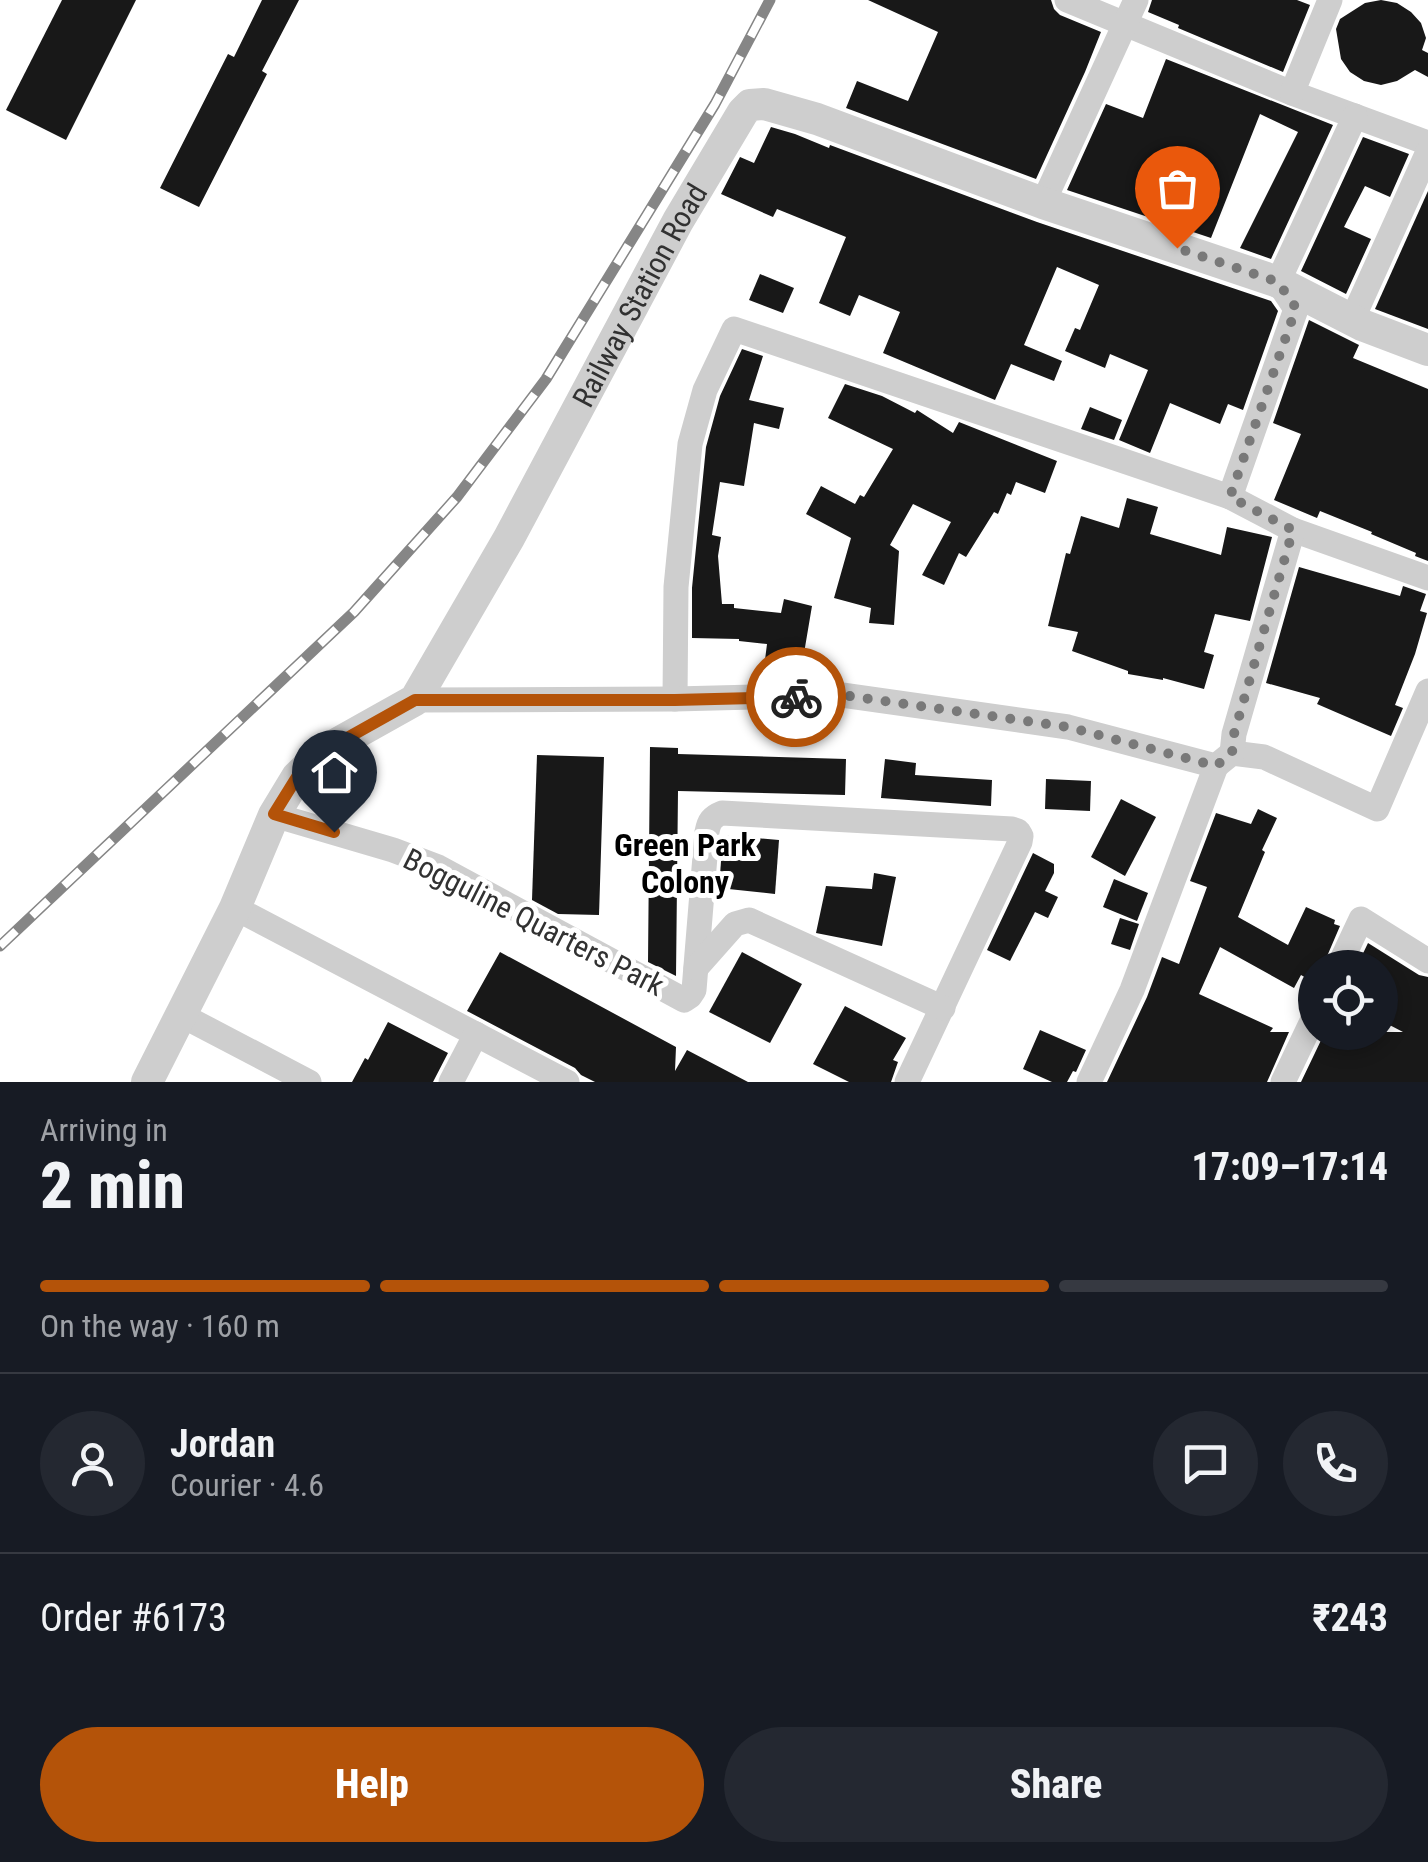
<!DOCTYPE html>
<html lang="en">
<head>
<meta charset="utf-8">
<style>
  body { margin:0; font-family:"Roboto Condensed",sans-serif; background:#242831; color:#f1f3f6; height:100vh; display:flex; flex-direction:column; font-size:38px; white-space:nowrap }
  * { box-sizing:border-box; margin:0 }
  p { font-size:32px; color:#9ea1a6 }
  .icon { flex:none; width:55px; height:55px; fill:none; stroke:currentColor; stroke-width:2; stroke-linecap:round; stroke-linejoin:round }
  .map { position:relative; height:1082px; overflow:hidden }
  .drawer { display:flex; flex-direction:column; background:#171b24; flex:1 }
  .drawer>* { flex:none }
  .fabs { position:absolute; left:1298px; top:950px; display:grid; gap:20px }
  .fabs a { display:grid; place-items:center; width:100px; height:100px; border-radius:50%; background:#171b24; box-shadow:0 5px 15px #0003; font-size:50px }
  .pin { position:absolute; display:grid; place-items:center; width:85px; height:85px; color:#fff; margin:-102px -42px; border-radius:50% 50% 50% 0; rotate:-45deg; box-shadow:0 0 10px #0007 }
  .pin .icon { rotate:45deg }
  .courier { position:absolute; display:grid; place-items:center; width:100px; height:100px; margin:-50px; border:8px solid #b45309; border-radius:50%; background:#fff; color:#222; box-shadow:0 2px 12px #0007 }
  .overview em { font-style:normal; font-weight:800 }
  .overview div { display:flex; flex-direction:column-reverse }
  .overview { display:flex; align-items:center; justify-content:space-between; height:170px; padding:0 40px }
  h1 { font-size:65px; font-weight:800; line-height:75px }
  .bar { display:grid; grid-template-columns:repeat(4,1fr); gap:15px 10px; align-content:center; height:120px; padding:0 40px }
  .bar i { height:12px; border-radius:8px; background:#363941 }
  .bar .active { background:#b45309 }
  .bar p { grid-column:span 4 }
  .line { display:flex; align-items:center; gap:25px; padding:0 40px; border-top:2px solid #363941 }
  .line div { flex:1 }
  .round { display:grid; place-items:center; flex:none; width:105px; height:105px; border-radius:52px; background:#242831 }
  .primary-button { display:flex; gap:20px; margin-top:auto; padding:20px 40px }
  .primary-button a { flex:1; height:115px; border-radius:60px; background:#b45309; color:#fff; font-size:40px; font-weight:800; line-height:115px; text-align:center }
  .primary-button a+a { background:#242831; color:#f1f3f6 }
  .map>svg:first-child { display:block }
  .building { fill:#181818 }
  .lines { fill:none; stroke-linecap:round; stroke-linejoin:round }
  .minor { stroke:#cecece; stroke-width:25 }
  .tertiary { stroke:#cecece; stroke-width:32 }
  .rail-casing { stroke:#868686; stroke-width:11 }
  .rail { stroke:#fff; stroke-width:8; stroke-dasharray:22; stroke-linecap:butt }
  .done { stroke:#797979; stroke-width:10; stroke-dasharray:0 18 }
  .route { stroke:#b45309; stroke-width:12 }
  .labels { text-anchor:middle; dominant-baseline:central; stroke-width:10; stroke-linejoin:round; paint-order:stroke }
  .street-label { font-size:30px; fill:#313131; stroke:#fff }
  .neighbourhood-label { font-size:32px; font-weight:bold; fill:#000; stroke:#fff }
</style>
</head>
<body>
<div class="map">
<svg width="1428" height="1082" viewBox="0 0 1428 1082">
  <rect width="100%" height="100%" fill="#fff"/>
  <g class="building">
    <polygon points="62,0 136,0 66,140 6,110"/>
    <polygon points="262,0 299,0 262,71 267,74 199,207 160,188 228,54 234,57"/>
    <polygon points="868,0 1051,0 1054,9 1060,15 1101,32 1085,72 1036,179 846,108 857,81 908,101 938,32"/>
    <polygon points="1152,0 1297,0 1310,5 1283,72 1178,28 1179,25 1148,12"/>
    <polygon points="1381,0 1397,3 1411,12 1421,23 1426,38 1422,50 1428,53 1428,77 1415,70 1397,81 1381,85 1364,81 1350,72 1341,59 1336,29 1340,19 1365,3"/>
    <polygon points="1166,59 1333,125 1271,259 1240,248 1298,132 1260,114 1211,238 1067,190 1106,104 1143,118"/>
    <polygon points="771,127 795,134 829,148 830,145 1037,222 1271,301 1278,311 1243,410 1228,404 1220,424 1170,403 1150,453 1119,440 1148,370 1110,354 1105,368 1065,351 1075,328 1080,330 1099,285 1057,267 1024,345 1062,361 1054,381 1011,364 995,400 883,353 900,312 859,295 850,316 819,303 846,237 777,209 773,217 721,194 740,157 754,163"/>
    <polygon points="1363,137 1409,154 1390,197 1365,186 1344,227 1371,239 1346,294 1301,271"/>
    <polygon points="1428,191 1428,329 1375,309"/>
    <polygon points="760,274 794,288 783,313 749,300"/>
    <polygon points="1309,320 1359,345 1353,358 1428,389 1428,561 1415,556 1416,553 1371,534 1372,532 1320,511 1317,518 1274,500 1301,434 1273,423"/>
    <polygon points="742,349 763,356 749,400 784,408 779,429 754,423 744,486 720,482 712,535 721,537 718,556 722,604 734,604 734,608 781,613 784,599 812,606 802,665 765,660 767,644 739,641 739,639 692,638 692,588 706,447 720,396"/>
    <polygon points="845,384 882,396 915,413 917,410 953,433 959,422 1057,461 1045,493 1016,482 1011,495 1007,493 998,514 994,512 966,557 959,553 944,585 922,575 951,522 913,504 890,545 899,551 894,625 869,623 871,608 834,598 851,538 806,514 821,486 855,504 860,495 864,497 893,449 828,418"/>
    <polygon points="1090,407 1122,420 1114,440 1081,429"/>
    <polygon points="1127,498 1158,507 1150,534 1221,555 1227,527 1272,537 1250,621 1215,614 1204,652 1214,655 1204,689 1163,678 1163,680 1128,674 1128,671 1072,651 1078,632 1048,626 1066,553 1070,554 1081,516 1119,528"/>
    <polygon points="1299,567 1400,596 1403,586 1426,594 1420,611 1427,613 1415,654 1395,705 1403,708 1391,736 1317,704 1320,698 1266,683"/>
    <polygon points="650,747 678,748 678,754 846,759 845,795 678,791 676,976 648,962"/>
    <polygon points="537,755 604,757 599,915 558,914 532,900"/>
    <polygon points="885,759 916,763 915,775 992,780 991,806 881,798"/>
    <polygon points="1046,779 1091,781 1090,811 1045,809"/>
    <polygon points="1121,799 1156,817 1125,876 1091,857"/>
    <polygon points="1258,809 1277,818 1262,850 1265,852 1238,917 1288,945 1306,907 1335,920 1334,924 1340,926 1322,968 1315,968 1315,983 1301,975 1294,988 1220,947 1199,994 1273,1028 1270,1032 1289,1032 1267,1082 1107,1082 1147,997 1162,957 1179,964 1207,887 1190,881 1216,813 1251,824"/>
    <polygon points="723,835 779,840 775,894 719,888"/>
    <polygon points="1033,853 1054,864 1054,873 1045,891 1058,897 1048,918 1035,912 1010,961 987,950"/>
    <polygon points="874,873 896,877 882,946 816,933 826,886 872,889"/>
    <polygon points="1114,879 1148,893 1137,921 1103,907"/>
    <polygon points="1120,918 1139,924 1130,950 1111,944"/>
    <polygon points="1368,943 1419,975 1428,977 1428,1082 1301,1082 1325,1032 1403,1032 1380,1020 1380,968 1356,968"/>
    <polygon points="500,952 676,1047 675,1071 687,1050 748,1082 595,1082 581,1075 575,1068 467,1011"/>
    <polygon points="742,952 802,984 770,1043 709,1012"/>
    <polygon points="845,1006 906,1038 893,1060 898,1062 891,1082 849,1082 813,1064"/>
    <polygon points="388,1022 448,1053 433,1082 352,1082 365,1058 368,1060"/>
    <polygon points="1040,1030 1086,1050 1076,1072 1073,1071 1067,1082 1052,1082 1023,1069"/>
  </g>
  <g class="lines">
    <g class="minor">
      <polyline points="1067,0 1292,93 1428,143"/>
      <polyline points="1292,93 1330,0"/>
      <polyline points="1043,203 1136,0"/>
      <polyline points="1352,320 1428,152"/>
      <polyline points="1230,497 1296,309 1278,282 1355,116"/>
      <polyline points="675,699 676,587 690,444 705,390 734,329 1230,497 1293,530 1428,578"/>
      <polyline points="415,700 675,699 842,695 1068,727 1216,766 1232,753 1264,757 1377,809 1428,691"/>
      <polyline points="1232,753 1234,734 1293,530"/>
      <path d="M274,815L393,850L438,867L684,1000L690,996L694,990L707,832C709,821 712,817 722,813L1012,829L1018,831L1021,836L1020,842L907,1082"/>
      <polyline points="235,908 567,1082"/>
      <polyline points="696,968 735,924 749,920 943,1008"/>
      <polyline points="1338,968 1361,919 1428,961"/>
      <polyline points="181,1015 309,1082"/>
      <polyline points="451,1082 476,1034"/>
      <polyline points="1089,1082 1132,990 1216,766"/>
      <polyline points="1283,1082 1315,1015"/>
    </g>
    <path class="tertiary" id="s1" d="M147,1082L235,908L274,815L297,777L324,751L415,700L509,538L678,221L743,112L750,105L764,104L817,119L1043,203L1278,282L1362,325L1428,350"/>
    <defs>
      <polyline id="rail" points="0,946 354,612 457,497 546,379 715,104 770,0"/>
    </defs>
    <use href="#rail" class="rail-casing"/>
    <use href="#rail" class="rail"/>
  </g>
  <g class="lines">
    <polyline class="done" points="796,697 842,695 1068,727 1216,766 1232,753 1234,734 1293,530 1230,497 1296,308 1278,282 1177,248"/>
    <polyline class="route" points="334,832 274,814 297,777 308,764 324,751 415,700 675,700 796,697"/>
  </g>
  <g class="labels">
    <g class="street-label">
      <text stroke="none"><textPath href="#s1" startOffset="945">Railway Station Road</textPath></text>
      <text transform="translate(534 922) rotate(27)">Bogguline Quarters Park</text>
    </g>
    <g class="neighbourhood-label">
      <text x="685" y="845">Green Park<tspan x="685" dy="37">Colony</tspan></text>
    </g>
  </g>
</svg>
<div class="fabs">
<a><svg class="icon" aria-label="locate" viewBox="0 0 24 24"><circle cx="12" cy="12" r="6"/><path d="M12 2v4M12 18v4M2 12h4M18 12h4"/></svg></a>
</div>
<div class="pin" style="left:1177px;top:248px;background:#ea580c"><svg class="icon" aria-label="bag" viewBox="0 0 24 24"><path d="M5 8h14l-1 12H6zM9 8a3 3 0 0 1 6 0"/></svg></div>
<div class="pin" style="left:334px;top:832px;background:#1f2937"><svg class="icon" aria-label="home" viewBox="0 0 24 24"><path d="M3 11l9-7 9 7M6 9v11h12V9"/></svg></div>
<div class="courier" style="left:796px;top:697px"><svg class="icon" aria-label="bike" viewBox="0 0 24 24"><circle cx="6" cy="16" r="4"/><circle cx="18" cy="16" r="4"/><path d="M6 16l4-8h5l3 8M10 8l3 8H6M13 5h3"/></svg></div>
</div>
<section class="drawer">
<div class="overview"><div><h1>2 min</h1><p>Arriving in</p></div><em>17:09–17:14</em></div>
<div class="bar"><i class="active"></i><i class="active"></i><i class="active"></i><i></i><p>On the way · 160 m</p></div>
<div class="line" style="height:180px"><a class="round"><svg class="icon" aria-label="person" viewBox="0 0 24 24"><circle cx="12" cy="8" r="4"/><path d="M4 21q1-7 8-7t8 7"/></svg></a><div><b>Jordan</b><p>Courier · 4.6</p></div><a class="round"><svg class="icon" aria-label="chat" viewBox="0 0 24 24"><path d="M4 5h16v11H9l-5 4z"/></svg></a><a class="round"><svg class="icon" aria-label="phone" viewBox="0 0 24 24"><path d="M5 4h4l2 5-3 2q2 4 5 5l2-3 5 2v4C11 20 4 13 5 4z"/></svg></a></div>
<div class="line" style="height:130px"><div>Order #6173</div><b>₹243</b></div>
<div class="primary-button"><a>Help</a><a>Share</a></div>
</section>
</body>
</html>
